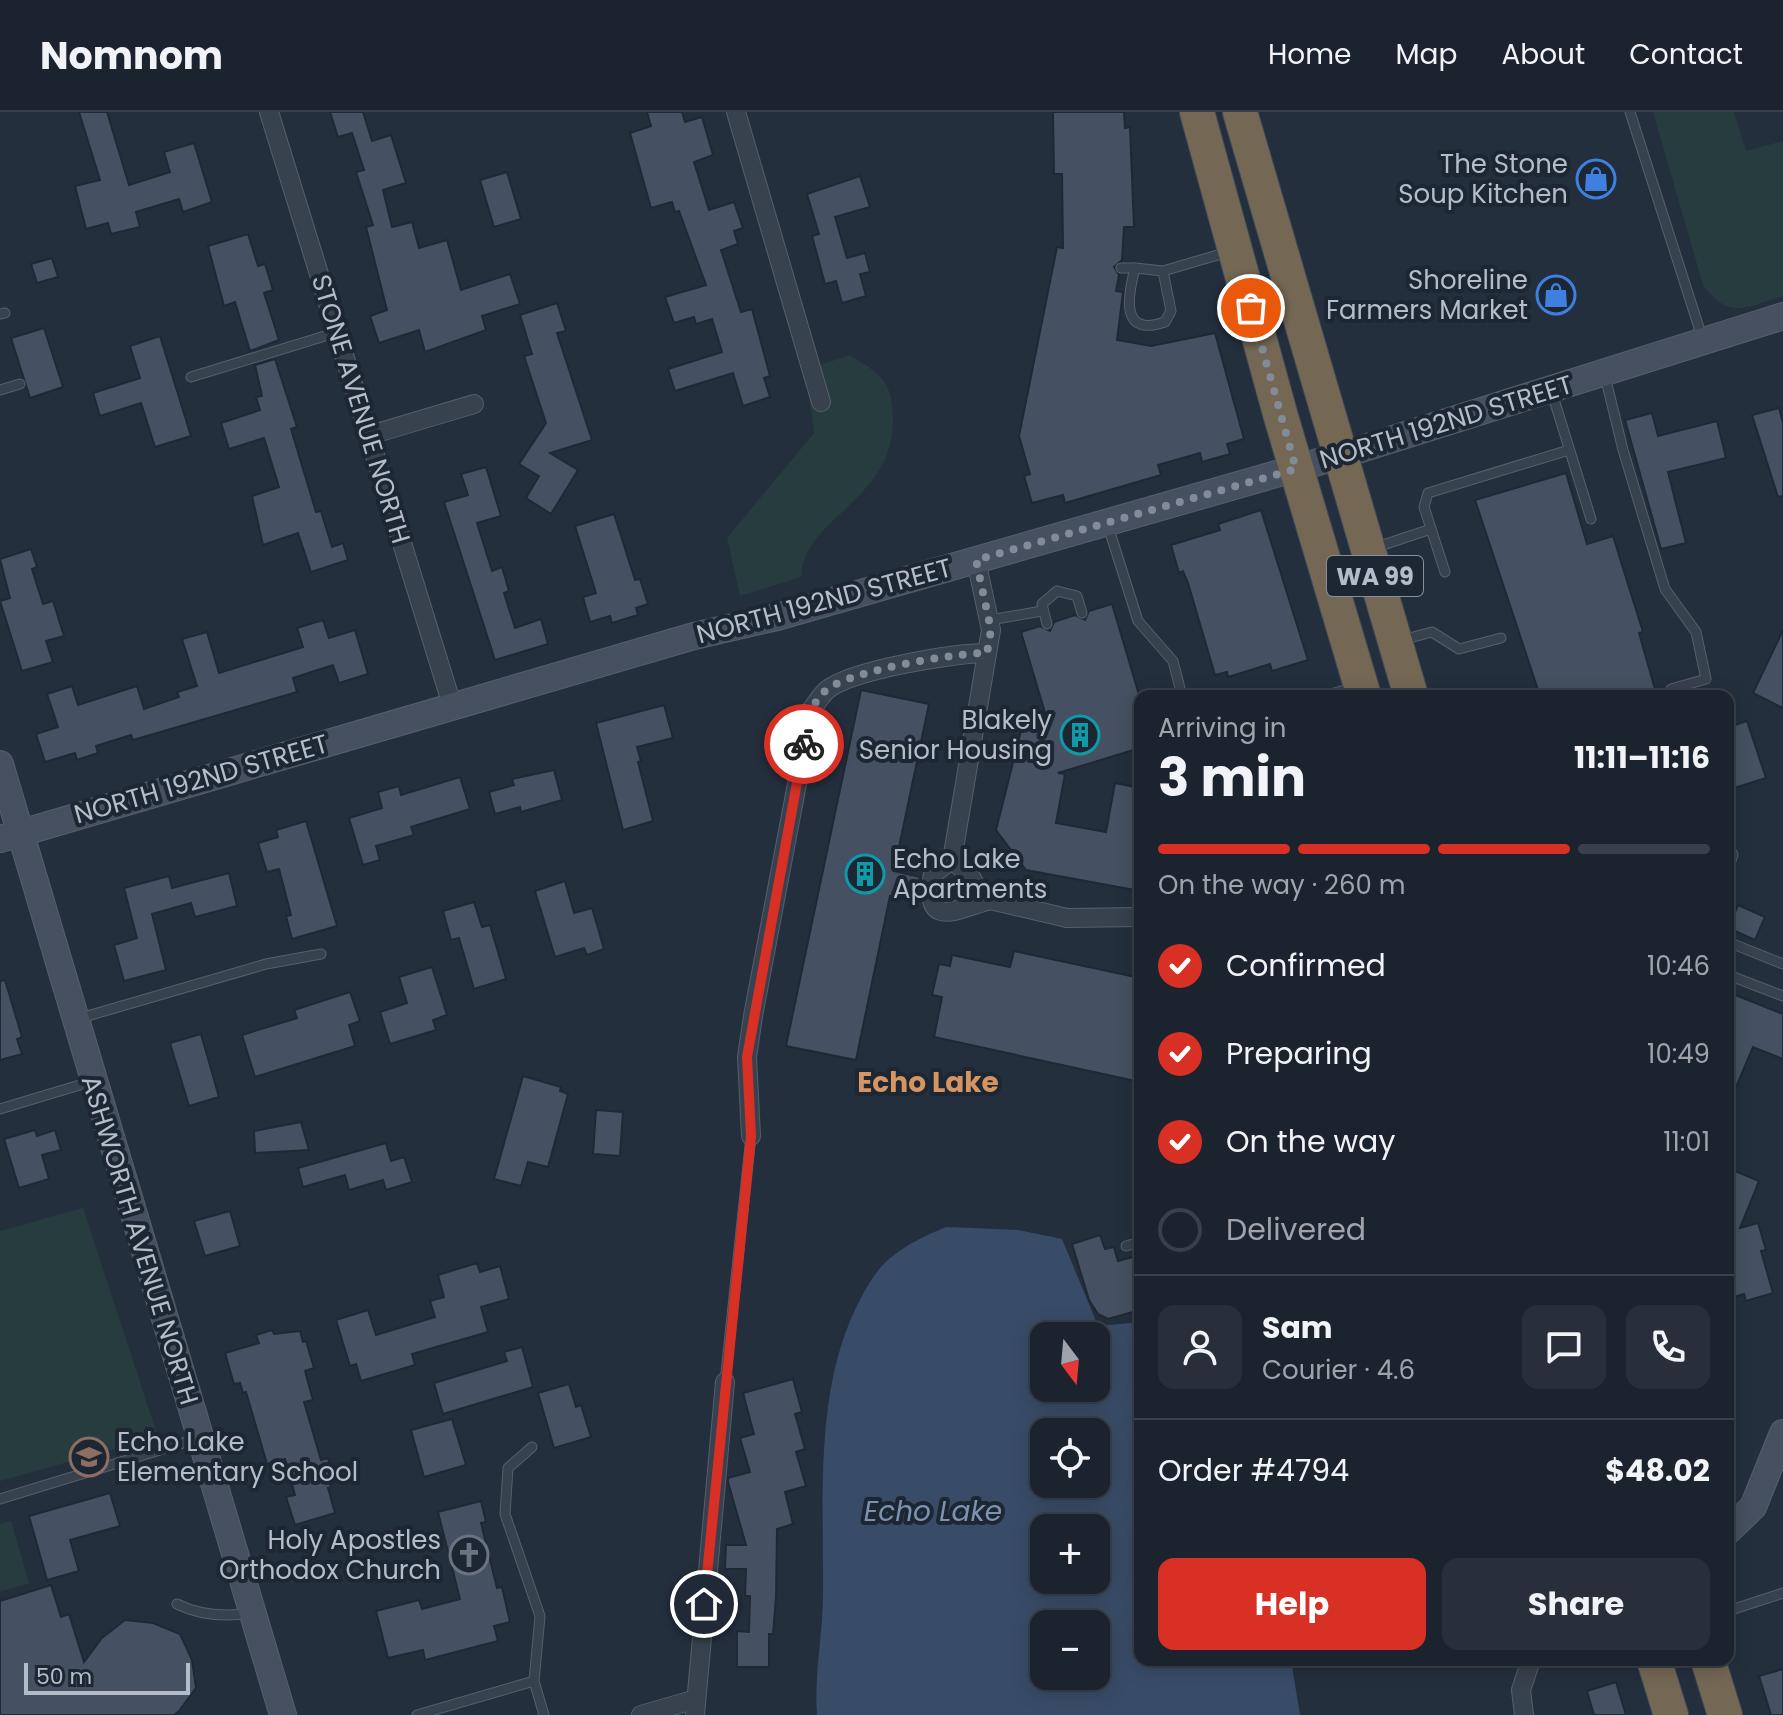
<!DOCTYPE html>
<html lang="en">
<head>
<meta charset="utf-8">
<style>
  body { margin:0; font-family:Poppins,sans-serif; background:#282f3a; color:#f1f3f6; height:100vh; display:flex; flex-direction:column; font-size:30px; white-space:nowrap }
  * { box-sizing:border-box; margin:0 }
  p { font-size:26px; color:#a0a4aa }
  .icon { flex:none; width:44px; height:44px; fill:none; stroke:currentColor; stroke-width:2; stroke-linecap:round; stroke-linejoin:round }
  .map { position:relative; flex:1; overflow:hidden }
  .panel { position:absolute; left:1134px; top:578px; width:600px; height:976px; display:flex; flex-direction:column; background:#1b232e; border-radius:16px; box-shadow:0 4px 20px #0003,0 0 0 2px #39404a }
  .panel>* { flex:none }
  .needle { width:52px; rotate:164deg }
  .controls { position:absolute; left:1030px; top:1210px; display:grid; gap:16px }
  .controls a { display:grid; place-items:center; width:80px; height:80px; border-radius:16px; background:#1b232e; box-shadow:0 4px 20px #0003,0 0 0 2px #39404a; font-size:40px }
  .scale { position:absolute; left:24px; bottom:20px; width:166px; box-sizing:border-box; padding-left:8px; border:4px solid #b4bcc9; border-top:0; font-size:22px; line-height:28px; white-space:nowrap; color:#b4bcc9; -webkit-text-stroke:6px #1d2633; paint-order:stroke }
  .pin { position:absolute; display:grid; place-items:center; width:68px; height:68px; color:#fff; margin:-34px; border:4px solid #fff; border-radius:50%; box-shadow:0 2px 8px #0007 }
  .courier { position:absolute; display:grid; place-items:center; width:80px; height:80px; margin:-40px; border:6px solid #d93025; border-radius:50%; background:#fff; color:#222; box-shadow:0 2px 10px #0007 }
  .summary em { font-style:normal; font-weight:700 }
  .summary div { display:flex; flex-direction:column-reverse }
  .summary { display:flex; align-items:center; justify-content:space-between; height:136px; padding:0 24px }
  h1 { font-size:52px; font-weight:700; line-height:60px }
  .bar { display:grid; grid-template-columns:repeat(4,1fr); gap:12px 8px; align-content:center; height:96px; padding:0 24px }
  .bar i { height:10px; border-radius:6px; background:#39404a }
  .bar .on { background:#d93025 }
  .bar p { grid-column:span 4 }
  .line { display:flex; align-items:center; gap:20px; padding:0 24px; border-top:2px solid #39404a }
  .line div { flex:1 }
  .round { display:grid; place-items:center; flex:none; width:84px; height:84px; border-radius:16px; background:#282f3a }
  ol { padding:0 24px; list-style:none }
  li { display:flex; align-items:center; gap:24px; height:88px }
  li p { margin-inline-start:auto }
  li .icon { padding:8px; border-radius:50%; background:#d93025; color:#fff; stroke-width:4 }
  li:last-child { color:#a0a4aa }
  li i { width:44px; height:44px; border:4px solid #39404a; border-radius:50% }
  .cta { display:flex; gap:16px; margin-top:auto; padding:16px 24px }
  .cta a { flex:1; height:92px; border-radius:16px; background:#d93025; color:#fff; font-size:32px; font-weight:700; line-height:92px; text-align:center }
  .cta a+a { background:#282f3a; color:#f1f3f6 }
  header { display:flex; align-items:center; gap:48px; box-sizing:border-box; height:112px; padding:0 40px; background:#1b232e; border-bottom:2px solid #39404a }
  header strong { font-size:38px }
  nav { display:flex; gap:44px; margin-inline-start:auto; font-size:28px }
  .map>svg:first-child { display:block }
  .green { fill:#263c3f }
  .water { fill:#394c67; fill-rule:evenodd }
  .building { fill:#455162; stroke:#1f2835; stroke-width:2 }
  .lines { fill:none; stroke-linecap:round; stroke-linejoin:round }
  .lane-casing { stroke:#565f6c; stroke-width:11 }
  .street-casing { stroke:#565f6c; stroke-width:20 }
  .secondary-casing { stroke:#565f6c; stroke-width:28 }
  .highway-casing { stroke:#434c59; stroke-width:36 }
  .lane { stroke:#38414e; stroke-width:9 }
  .street { stroke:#38414e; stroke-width:18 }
  .secondary { stroke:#465061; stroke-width:26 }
  .highway { stroke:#746855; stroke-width:34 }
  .done { stroke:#828b98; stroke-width:8; stroke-dasharray:0 14.4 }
  .route { stroke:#d93025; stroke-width:10 }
  .labels { text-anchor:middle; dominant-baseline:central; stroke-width:8; stroke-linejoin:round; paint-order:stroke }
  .shield { fill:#1d2633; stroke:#878f9c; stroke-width:2 }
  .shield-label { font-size:24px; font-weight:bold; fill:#b4bcc9 }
  .poi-label { font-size:26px; fill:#b4bcc9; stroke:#1d2633; text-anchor:end }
  .street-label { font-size:26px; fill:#b4bcc9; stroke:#1d2633 }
  .neighbourhood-label { font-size:28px; font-weight:bold; fill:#d59563; stroke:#1d2633 }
  .water-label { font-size:28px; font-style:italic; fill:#7c92b1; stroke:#1d2633 }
</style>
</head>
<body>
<header>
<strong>Nomnom</strong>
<nav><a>Home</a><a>Map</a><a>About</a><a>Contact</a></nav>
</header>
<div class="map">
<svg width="1783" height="1603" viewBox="0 0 1783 1603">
  <rect width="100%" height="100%" fill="#242f3e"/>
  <g class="green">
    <path d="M1653,0H1734L1746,39L1783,29V184C1745,195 1730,209 1703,173Z"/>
    <path d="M850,243C882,263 893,269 893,310C892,389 804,405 801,465L740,484L727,426L814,321L810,290L827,275L820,253Z"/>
    <polygon points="83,1096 158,1325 0,1369 0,1119"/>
    <polygon points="11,1409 29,1471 0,1480 0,1412"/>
  </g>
  <path class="water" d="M946,1115L1018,1118L1062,1127L1098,1214L1140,1210V1548H1291L1300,1603H817C814,1561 823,1523 823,1482C824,1377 812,1259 872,1167C888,1141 919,1126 946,1115ZM1044,1224H1096V1276H1044ZM1044,1320H1096V1372H1044ZM1044,1416H1096V1468H1044ZM1044,1512H1096V1564H1044Z"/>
  <g class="building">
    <polygon points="79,0 107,0 129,73 170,60 164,40 194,31 212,90 183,100 179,87 136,100 140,115 111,122 108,111 86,117 75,74 100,68"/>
    <polygon points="330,0 363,0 372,29 391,23 406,71 383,78 392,115 412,110 419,136 447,128 461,178 510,162 520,192 482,204 486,218 425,240 419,218 379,231 370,204 387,198 366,115 373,113 356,60 364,58 352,21 338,25"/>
    <polygon points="647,0 682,0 685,10 702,5 713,43 694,50 709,98 734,90 743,116 734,119 738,132 721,138 741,200 752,197 770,264 764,266 770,285 743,294 733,261 675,279 668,257 722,240 712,207 696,212 694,205 674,211 665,185 706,173 679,99 675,100 672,90 651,96 630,21 651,14"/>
    <polygon points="1053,0 1124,0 1125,16 1130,15 1134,115 1124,115 1122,148 1114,155 1119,163 1116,179 1123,180 1117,228 1151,234 1215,221 1244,327 1227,332 1230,342 1202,350 1200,341 1158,353 1161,363 1065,391 1063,383 1032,391 1024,364 1030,362 1019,324 1057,135 1063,136 1062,62 1054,62"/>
    <polygon points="507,60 521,107 494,115 480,68"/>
    <polygon points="860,64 870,95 835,105 847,146 865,141 870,160 860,162 866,184 842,191 836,169 825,172 812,124 819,122 807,82"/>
    <polygon points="248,122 258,154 265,152 273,178 264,181 279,228 250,239 235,190 224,194 208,134"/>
    <polygon points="52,146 58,165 37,171 31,152"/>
    <polygon points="557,191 566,219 557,221 592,328 550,341 578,358 551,402 526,386 539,364 519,352 546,311 524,244 532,242 520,203"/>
    <polygon points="44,216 63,275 30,286 11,226"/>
    <polygon points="160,224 191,324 155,335 141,291 100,304 93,281 140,266 130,234"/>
    <polygon points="275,247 297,315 291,317 316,400 321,399 332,435 343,431 348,448 311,460 298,421 263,433 252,384 279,375 264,326 229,337 221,311 260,298 256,285 262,284 255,253"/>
    <polygon points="1779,296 1783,311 1783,384 1778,385 1752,303"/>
    <polygon points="1652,301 1658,324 1717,309 1726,346 1668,360 1686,431 1661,437 1625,308"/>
    <polygon points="486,355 501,404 477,411 492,459 502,455 509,479 504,481 515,516 541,507 548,532 495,548 444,390 468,383 461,362"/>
    <polygon points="1566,361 1587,432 1613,424 1643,520 1639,521 1657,584 1540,584 1475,388"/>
    <polygon points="1261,398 1308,548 1272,559 1270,552 1228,565 1227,560 1215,563 1188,471 1183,459 1179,461 1171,433 1220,418 1218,412"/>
    <polygon points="614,402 635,468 640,467 648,492 636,496 638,503 612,511 610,504 590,510 583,485 596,481 575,414"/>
    <polygon points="31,437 37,455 32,457 43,492 53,489 64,524 46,529 53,550 22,559 0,489 10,486 0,447"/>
    <polygon points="1112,492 1140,586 1140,636 1058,661 1065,662 1056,711 1106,720 1115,671 1140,676 1140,779 1026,758 996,718 1023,611 1046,604 1021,520 1040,514 1050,519 1054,510 1075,503 1085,508 1089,499"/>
    <polygon points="323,508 329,526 355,518 368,562 339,571 333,553 293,566 297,580 133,628 131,623 96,634 98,641 77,648 75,641 45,650 36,622 58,615 47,582 72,574 78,593 137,574 144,597 179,585 177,580 197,574 182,527 207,520 219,561 303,535 297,516"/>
    <polygon points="1783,518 1783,596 1753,581"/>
    <polygon points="861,578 929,592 894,759 920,765 915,789 890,784 856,948 786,934"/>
    <polygon points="664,593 673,626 637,635 641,649 638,650 653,709 623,718 596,611"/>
    <polygon points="1747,609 1766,666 1728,678 1728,615"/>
    <polygon points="554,658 562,688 521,700 520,695 495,702 489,680 514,673 512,667"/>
    <polygon points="460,665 470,697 411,715 414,723 376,734 380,748 363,753 349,706 382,696 378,680 399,674 401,683"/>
    <polygon points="306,709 337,814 292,827 286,804 291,803 279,757 267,760 258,731 278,725 276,718"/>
    <polygon points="229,761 237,794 195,805 191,791 152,802 166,858 124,869 114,833 137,826 124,776 169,764 172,776"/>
    <polygon points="565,769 574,801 592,796 604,837 587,843 584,836 555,845 535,779"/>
    <polygon points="474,790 482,815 490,813 506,867 474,877 459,826 451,828 443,799"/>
    <polygon points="1738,793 1765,805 1755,828 1728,816"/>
    <polygon points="1014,839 1140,866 1140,970 934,925 942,885 932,883 939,852 950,854 952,843 1010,855"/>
    <polygon points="432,855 447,903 433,908 436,918 390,932 380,900 407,891 399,865"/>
    <polygon points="5,868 22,925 17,927 22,942 0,948 0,869"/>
    <polygon points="350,880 360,909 349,913 355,934 255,965 242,923 297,906 294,898"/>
    <polygon points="1728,880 1783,902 1783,947 1753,935 1728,994"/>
    <polygon points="201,922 219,985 189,994 170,931"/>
    <polygon points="523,964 561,975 560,979 568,982 548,1055 528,1050 521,1074 494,1067"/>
    <polygon points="596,998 623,1000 620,1044 593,1042"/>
    <polygon points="301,1010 309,1038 255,1041 254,1019"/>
    <polygon points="35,1018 37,1024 55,1018 61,1038 42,1043 49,1067 19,1076 4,1027"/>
    <polygon points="386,1031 391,1049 404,1045 412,1070 386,1078 383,1068 349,1078 345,1063 303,1075 298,1056"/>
    <polygon points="1728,1056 1759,1069 1740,1116 1758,1111 1766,1138 1761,1139 1773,1181 1746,1189 1744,1182 1734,1185 1732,1177 1728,1178"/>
    <polygon points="230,1099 240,1134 205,1144 194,1109"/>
    <polygon points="1100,1123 1105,1137 1114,1135 1118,1149 1140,1143 1140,1198 1108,1207 1098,1202 1089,1188 1072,1132"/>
    <polygon points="477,1151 480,1160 500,1154 509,1187 481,1195 488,1220 412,1242 415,1253 361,1269 356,1252 350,1254 336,1208 368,1198 376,1223 435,1205 430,1189 444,1185 438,1163"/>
    <polygon points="272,1218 274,1222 300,1219 303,1230 306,1229 314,1256 305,1259 313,1288 304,1290 321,1348 328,1346 333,1365 329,1366 331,1375 328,1376 335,1401 295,1413 286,1385 295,1383 285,1347 267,1352 246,1280 243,1281 240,1271 234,1272 225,1241 259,1231 256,1223"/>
    <polygon points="522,1235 533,1275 443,1302 434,1271 507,1249 504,1240"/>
    <polygon points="793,1267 802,1300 795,1302 805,1337 796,1340 806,1374 785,1380 793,1412 777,1417 776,1485 773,1522 769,1522 769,1555 737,1555 737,1519 749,1520 750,1484 745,1484 746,1457 725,1457 726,1433 746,1433 728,1370 728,1366 750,1360 740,1326 754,1322 743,1281"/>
    <polygon points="569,1272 576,1295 581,1293 591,1325 554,1336 538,1281"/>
    <polygon points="452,1307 466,1353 424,1365 411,1318"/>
    <polygon points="110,1381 120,1414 70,1428 79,1459 47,1468 29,1404"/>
    <polygon points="481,1389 486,1410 481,1411 497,1476 502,1475 510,1510 494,1514 498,1529 425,1548 423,1538 388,1546 376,1499 419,1488 422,1497 460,1487 438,1400"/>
    <polygon points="51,1473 61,1505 69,1502 84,1550 102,1526 125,1508 153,1511 180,1522 192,1548 196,1576 179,1599 174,1603 0,1603 0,1489"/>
    <polygon points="1783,1557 1783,1603 1771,1603 1759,1564"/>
    <polygon points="1616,1570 1626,1603 1594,1603 1587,1579"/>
  </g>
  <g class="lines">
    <defs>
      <g id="lane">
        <polyline points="1630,0 1702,225"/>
        <polyline points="1121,156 1135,156"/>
        <path d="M1163,159L1171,199L1165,210C1121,225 1127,187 1135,156L1163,159L1228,140"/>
        <polyline points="0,202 5,201"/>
        <polyline points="1605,264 1623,338 1665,477 1696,520 1706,567 1671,577"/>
        <polyline points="191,265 338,220"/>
        <polyline points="0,278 20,272"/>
        <polyline points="1552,281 1591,407"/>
        <polyline points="1108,414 1138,509 1173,549 1182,584"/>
        <polyline points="1374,436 1431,417"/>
        <polyline points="1445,460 1424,395 1428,381 1569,338"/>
        <polyline points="990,508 1042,499"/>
        <polyline points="1047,512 1042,492 1057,479 1077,484 1082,501"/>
        <polyline points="1402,528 1432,520 1459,537 1501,526"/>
        <polyline points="1324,584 1355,575"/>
        <polyline points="1728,734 1733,743 1728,756"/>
        <polyline points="1728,830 1783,852"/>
        <polyline points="1728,863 1783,884"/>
        <polyline points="77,907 266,852 321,842"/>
        <polyline points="0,997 93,969"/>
        <polyline points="1126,1134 1140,1130"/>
        <polyline points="725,1270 751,1024"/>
        <polyline points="0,1387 199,1326"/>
        <path d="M177,1492C201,1504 225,1505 251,1501"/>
        <polyline points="1728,1499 1783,1481"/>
        <polyline points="534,1569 544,1603"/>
        <polyline points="417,1603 534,1569 540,1504 505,1402 508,1356 532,1335"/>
      </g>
      <g id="street">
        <polyline points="269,0 452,593"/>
        <polyline points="736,0 821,290"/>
        <polyline points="370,323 474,292"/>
        <path d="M976,448L991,518L952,748L933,762C922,819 958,797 990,788"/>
        <polyline points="952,748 970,763 978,778 990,788 1067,806 1140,805"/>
        <path d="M751,1024L747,945L753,904L811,598C816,592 821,583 827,578C851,558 955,541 987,541"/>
        <polyline points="641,1603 696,1587"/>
        <polyline points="695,1603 725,1270"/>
        <polyline points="1524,1603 1521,1578 1531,1548"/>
      </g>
      <g id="secondary">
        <polyline points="0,652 283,1603"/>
        <polyline points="0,727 694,524 777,505 1339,344 1783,204"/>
        <polyline points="1728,1419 1753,1395 1783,1321"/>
      </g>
      <g id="highway">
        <polyline points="1197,0 1281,305 1364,584"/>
        <polyline points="1240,0 1411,584"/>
        <polyline points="1654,1548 1671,1603"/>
        <polyline points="1708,1548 1725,1603"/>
      </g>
    </defs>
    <use href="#lane" class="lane-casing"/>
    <use href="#street" class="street-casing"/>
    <use href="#secondary" class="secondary-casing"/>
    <use href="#highway" class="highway-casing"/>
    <use href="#lane" class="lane"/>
    <use href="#street" class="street"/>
    <use href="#secondary" class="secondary"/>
    <use href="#highway" class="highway"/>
  </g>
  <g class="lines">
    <path class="done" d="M804,632C808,612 810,589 829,576C856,558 954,541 987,541L991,518L976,448L1296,357L1251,196"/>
    <polyline class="route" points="704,1492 751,1024 747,945 804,632"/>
  </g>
  <defs>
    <symbol id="shop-ring" viewBox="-11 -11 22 22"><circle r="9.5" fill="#1d2633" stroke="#3f7fe0" stroke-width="1.5"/><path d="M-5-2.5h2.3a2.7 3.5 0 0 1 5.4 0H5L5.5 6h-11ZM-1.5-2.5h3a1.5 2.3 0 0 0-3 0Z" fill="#3f7fe0"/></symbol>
    <symbol id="building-ring" viewBox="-11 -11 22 22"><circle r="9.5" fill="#1d2633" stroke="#0f9aa8" stroke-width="1.5"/><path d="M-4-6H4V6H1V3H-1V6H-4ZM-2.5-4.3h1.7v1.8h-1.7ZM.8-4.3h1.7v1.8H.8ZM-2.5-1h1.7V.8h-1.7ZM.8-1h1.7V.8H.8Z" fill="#0f9aa8"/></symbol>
    <symbol id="school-ring" viewBox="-11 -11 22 22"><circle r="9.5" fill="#1d2633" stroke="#8d6e63" stroke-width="1.5"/><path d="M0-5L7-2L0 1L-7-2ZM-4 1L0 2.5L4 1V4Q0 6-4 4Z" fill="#8d6e63"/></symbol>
    <symbol id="church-ring" viewBox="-11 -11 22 22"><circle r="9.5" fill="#1d2633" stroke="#6b7280" stroke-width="1.5"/><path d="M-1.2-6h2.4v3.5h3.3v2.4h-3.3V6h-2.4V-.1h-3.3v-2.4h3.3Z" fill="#6b7280"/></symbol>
  </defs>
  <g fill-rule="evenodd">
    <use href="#shop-ring" x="1574" y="45" width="44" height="44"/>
    <use href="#shop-ring" x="1534" y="161" width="44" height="44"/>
    <use href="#building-ring" x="1058" y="601" width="44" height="44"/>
    <use href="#building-ring" x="843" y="740" width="44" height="44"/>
    <use href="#school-ring" x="67" y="1323" width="44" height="44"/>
    <use href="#church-ring" x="447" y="1421" width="44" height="44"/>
  </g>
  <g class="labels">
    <rect class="shield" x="1327" y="444" width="96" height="40" rx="6"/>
    <g class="shield-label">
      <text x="1375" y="464">WA 99</text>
    </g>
    <g class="poi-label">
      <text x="1568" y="52">The Stone<tspan x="1568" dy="30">Soup Kitchen</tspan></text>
      <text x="1528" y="168">Shoreline<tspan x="1528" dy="30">Farmers Market</tspan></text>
      <text x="1052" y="608">Blakely<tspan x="1052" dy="30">Senior Housing</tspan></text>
      <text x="893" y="747" text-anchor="start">Echo Lake<tspan x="893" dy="30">Apartments</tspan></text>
      <text x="117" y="1330" text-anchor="start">Echo Lake<tspan x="117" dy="30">Elementary School</tspan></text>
      <text x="441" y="1428">Holy Apostles<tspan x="441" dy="30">Orthodox Church</tspan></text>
    </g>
    <g class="street-label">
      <text transform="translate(361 297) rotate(73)">STONE AVENUE NORTH</text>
      <text transform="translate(1446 310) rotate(-17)">NORTH 192ND STREET</text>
      <text transform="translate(824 489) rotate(-15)">NORTH 192ND STREET</text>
      <text transform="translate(201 667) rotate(-16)">NORTH 192ND STREET</text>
      <text transform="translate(140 1128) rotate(73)">ASHWORTH AVENUE NORTH</text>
    </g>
    <g class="neighbourhood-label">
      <text x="928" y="970">Echo Lake</text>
    </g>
    <g class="water-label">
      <text x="933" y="1399">Echo Lake</text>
    </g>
  </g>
</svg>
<div class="controls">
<a><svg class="needle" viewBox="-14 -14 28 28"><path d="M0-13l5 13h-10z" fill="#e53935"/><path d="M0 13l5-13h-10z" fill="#a0a4aa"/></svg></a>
<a><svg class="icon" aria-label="locate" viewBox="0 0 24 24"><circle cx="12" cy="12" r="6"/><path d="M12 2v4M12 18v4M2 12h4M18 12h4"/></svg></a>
<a>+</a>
<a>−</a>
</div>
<div class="scale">50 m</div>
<div class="pin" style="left:1251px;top:196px;background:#ea580c"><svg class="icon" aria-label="bag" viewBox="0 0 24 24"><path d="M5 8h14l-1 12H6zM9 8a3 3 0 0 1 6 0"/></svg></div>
<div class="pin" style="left:704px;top:1492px;background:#1f2937"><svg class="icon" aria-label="home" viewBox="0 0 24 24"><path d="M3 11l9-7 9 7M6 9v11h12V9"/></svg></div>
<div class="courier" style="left:804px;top:632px"><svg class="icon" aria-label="bike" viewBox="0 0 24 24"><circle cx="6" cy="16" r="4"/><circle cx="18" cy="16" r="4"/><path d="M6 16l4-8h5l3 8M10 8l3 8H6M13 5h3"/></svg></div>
<section class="panel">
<div class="summary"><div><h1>3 min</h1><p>Arriving in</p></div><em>11:11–11:16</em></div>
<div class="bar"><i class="on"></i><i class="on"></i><i class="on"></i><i></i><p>On the way · 260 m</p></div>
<ol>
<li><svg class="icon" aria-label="check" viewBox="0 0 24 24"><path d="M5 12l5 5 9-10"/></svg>Confirmed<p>10:46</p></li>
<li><svg class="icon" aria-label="check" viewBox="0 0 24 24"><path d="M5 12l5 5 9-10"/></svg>Preparing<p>10:49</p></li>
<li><svg class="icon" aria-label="check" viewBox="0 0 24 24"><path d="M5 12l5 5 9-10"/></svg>On the way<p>11:01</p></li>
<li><i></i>Delivered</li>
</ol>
<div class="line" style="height:144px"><a class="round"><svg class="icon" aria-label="person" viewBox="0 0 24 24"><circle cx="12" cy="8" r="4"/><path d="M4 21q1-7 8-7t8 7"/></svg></a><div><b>Sam</b><p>Courier · 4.6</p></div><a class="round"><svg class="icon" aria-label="chat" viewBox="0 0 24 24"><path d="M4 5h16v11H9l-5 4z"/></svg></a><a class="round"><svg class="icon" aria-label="phone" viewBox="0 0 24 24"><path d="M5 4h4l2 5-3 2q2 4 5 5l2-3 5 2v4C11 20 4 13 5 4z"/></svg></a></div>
<div class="line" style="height:104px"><div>Order #4794</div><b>$48.02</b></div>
<div class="cta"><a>Help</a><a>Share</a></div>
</section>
</div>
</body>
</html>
